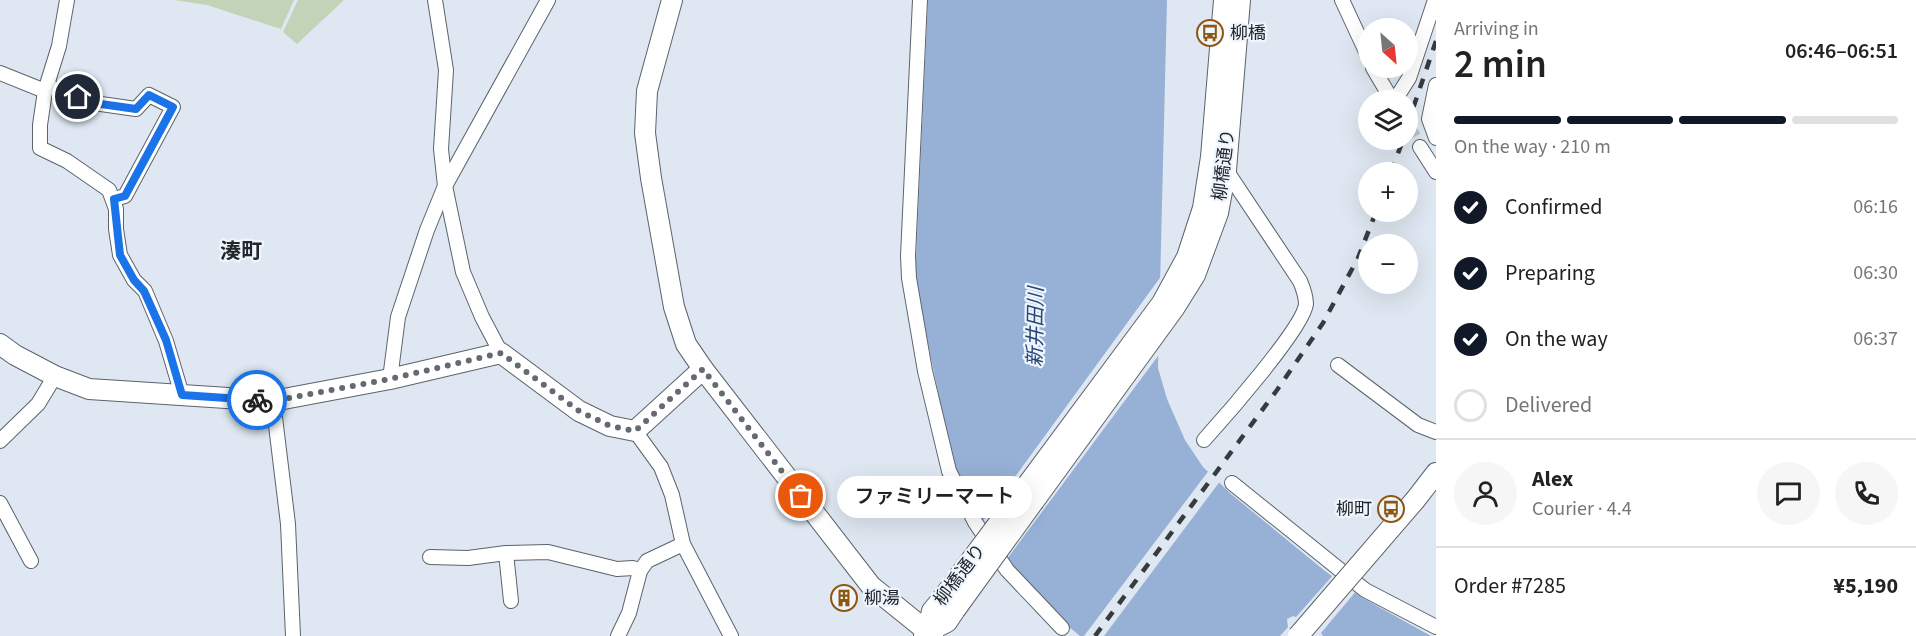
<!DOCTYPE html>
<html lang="en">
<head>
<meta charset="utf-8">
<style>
  body { margin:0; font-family:"Source Sans 3","Noto Sans JP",sans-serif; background:#f6f6f6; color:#222; height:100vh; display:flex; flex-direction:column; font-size:22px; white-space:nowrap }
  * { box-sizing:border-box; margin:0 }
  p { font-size:20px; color:#767676 }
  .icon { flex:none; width:33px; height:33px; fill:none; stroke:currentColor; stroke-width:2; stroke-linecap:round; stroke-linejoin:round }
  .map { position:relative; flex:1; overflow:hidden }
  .side { display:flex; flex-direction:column; background:#fff; width:480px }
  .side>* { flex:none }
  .needle { width:39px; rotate:153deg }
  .fabs { position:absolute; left:1358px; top:18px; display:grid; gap:12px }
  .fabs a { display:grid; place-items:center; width:60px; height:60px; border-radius:50%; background:#fff; box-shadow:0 6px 24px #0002; font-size:30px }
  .pin { position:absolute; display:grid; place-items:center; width:51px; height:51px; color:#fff; margin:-26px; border:3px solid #fff; border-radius:50%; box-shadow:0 2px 6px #0007 }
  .courier { position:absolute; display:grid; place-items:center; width:60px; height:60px; margin:-30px; border:4px solid #1a73e8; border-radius:50%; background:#fff; color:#222; box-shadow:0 2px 8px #0007 }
  .bubble { position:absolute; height:42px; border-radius:21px; background:#fff; box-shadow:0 6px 24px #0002; font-size:20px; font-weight:600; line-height:42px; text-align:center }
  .overview em { font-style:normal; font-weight:600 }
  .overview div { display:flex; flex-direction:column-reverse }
  .overview { display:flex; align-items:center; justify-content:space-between; height:102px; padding:0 18px }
  h1 { font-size:39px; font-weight:600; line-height:45px }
  .bar { display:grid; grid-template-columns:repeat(4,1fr); gap:9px 6px; align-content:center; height:72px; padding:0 18px }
  .bar i { height:8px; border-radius:4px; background:#e0e0e0 }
  .bar .on { background:#111827 }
  .bar p { grid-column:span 4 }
  .line { display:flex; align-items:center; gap:15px; padding:0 18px; border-top:2px solid #e0e0e0 }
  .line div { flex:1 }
  .round { display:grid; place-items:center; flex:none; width:63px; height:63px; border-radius:32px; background:#f6f6f6 }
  ol { padding:0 18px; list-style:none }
  li { display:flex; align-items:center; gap:18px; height:66px }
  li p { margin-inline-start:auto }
  li .icon { padding:6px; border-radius:50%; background:#111827; color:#fff; stroke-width:4 }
  li:last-child { color:#767676 }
  li i { width:33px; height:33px; border:3px solid #e0e0e0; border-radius:50% }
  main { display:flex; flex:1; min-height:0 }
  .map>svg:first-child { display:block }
  .green { fill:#c2d3b8 }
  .water { fill:#97b0d5 }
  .pier { fill:#dfe8f2 }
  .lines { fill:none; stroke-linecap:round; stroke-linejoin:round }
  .street-tunnel { stroke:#b9c1ca; stroke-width:14; stroke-dasharray:14 7; stroke-linecap:butt }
  .street-casing { stroke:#5b636b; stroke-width:16 }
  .secondary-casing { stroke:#5b636b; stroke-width:22 }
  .street { stroke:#fff; stroke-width:14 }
  .secondary { stroke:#fff; stroke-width:20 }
  .rail { stroke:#373b3f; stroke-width:4.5; stroke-dasharray:10 10; stroke-linecap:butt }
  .secondary-bridge-casing { stroke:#5b636b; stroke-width:22; stroke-linecap:butt }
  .secondary-bridge { stroke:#fff; stroke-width:20 }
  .done { stroke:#656a70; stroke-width:6; stroke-dasharray:0 10.8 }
  .route { stroke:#1a73e8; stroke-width:8 }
  .labels { text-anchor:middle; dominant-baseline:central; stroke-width:4.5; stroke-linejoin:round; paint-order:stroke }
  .poi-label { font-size:18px; fill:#23262a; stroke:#eef5fd; text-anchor:start }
  .street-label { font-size:18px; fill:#23262a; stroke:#eef5fd }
  .water-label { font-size:20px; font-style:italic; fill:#264777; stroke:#eef5fd }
  .quarter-label { font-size:21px; font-weight:bold; fill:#23262a; stroke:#eef5fd }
</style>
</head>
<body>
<main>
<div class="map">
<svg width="1436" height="636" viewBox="0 0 1436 636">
  <rect width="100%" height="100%" fill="#dfe8f2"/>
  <g class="green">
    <polygon points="174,0 294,0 281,29 207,5"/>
    <polygon points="298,0 344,0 297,44 283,32"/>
  </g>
  <polygon class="water" points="928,0 1167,0 1158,368 1167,399 1185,440 1203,467 1231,494 1325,571 1361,597 1431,636 1080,636 1068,626 1012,570 967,499 954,470 915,280"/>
  <g class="pier">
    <polygon points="1162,275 1161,352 1004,563 980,525"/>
    <polygon points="1210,469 1221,480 1104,636 1084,636"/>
    <polygon points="1334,574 1357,590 1321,633 1323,636 1280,636 1288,627 1287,619 1293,616 1296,617"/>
  </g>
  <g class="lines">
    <polyline class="street-tunnel" points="1407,125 1420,147"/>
    <defs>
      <g id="street">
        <polyline points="67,0 59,46 45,91 40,125 40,148 67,161 109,190 116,209 116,229 120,255 134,280 145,291 166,341 182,395"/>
        <polyline points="435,0 446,70 441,149 445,186 463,272 482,317 501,353"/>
        <polyline points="920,0 908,256 909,278 925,371 949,471 975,522 1007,570 1062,628"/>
        <polyline points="1342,0 1368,56"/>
        <polyline points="1373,68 1392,100"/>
        <polyline points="0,73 45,91"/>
        <polyline points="47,86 94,103 136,109 149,95 173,107 125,196 114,199"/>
        <polyline points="1395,100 1409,78 1435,0"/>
        <polyline points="1436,138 1429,119 1436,85"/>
        <polyline points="1420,147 1436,172"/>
        <polyline points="1338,365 1418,425 1436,432"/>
        <polyline points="390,379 398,317 427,230 445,186 548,0"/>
        <polyline points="273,401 288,524 293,636"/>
        <polyline points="635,431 661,467 672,495 683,544 731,636"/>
        <path d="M1204,440C1223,419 1304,327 1306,304C1306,296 1303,288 1300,281L1226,170"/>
        <polyline points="0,441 38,404 55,376"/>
        <polyline points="1232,483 1365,590 1436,627"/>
        <polyline points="0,503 31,561"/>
        <polyline points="506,553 511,601"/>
        <polyline points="430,557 468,558 506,553 548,552 617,569 633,568 640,571"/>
        <polyline points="618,636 629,613 640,571 647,561 683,544"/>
      </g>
      <g id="secondary">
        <polyline points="672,0 647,91 645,133 651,178 674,307 686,344 703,369 871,586 933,636"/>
        <polyline points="0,344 15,355 55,376 89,389 273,401 390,379 501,353 579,411 610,426 635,431 703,369"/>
        <polyline points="1022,492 1162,303 1187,257 1203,208 1211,157 1224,0"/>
        <polyline points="1416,499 1436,473"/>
        <polyline points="1034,501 1175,307 1195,275 1218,213 1226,170 1240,0"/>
        <polyline points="927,632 947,622 955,610"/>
        <polyline points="924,636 927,632 932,611 942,599"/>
      </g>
    </defs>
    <use href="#street" class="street-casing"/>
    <use href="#secondary" class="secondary-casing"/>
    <use href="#street" class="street"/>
    <use href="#secondary" class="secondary"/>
    <g class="rail">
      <polyline points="1407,126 1436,41"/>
      <polyline points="1391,172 1403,140"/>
      <polyline points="1095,636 1277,390 1323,323 1358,258 1376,212"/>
    </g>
    <defs>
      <g id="secondary-bridge">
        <polyline points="942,599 1022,492"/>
        <polyline points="955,610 1034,501"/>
        <polyline points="1298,636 1416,499"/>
      </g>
    </defs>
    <use href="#secondary-bridge" class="secondary-bridge-casing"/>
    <use href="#secondary-bridge" class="secondary-bridge"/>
  </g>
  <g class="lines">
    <polyline class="done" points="257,400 273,401 390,379 501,353 579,411 610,426 635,431 703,369 801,496"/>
    <polyline class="route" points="78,97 94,103 136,109 149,95 173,107 125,196 114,199 120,255 134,280 144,291 166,340 182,395 257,400"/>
  </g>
  <defs>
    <symbol id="bus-ring" viewBox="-11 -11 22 22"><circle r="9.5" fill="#eef5fd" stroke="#8f5610" stroke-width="1.5"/><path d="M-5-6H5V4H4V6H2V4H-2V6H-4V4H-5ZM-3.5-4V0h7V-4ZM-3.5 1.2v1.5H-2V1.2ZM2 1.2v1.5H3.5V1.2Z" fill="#8f5610"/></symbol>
    <symbol id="building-ring" viewBox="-11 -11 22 22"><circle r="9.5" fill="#eef5fd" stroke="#8f5610" stroke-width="1.5"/><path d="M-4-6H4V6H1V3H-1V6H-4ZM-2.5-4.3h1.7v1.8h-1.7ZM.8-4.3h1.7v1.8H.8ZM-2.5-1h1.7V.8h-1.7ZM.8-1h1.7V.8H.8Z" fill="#8f5610"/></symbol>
  </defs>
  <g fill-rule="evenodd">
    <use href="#bus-ring" x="1195" y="18" width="30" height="30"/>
    <use href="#bus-ring" x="1376" y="494" width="30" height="30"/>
    <use href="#building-ring" x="829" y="583" width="30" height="30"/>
  </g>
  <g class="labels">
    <g class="poi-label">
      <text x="1230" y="33">柳橋</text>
      <text x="1372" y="509" text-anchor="end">柳町</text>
      <text x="864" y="598">柳湯</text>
    </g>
    <g class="street-label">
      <text transform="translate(1224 165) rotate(-83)">柳橋通り</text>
      <text transform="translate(960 575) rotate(-53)">柳橋通り</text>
    </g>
    <g class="water-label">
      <text transform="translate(1036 327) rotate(-89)">新井田川</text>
    </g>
    <g class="quarter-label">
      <text x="241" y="251">湊町</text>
    </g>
  </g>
</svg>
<div class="fabs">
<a><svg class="needle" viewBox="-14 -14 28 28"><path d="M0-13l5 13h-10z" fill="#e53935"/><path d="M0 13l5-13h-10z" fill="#767676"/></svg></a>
<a><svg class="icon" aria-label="layers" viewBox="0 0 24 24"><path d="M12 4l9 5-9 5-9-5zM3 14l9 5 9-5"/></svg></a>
<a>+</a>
<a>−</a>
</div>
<div class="pin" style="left:801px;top:496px;background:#ea580c"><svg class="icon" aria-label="bag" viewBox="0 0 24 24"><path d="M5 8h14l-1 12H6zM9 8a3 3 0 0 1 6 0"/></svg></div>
<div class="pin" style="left:78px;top:97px;background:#1f2937"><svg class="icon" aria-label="home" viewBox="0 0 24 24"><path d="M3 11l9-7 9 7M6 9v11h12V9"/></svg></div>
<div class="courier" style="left:257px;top:400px"><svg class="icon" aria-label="bike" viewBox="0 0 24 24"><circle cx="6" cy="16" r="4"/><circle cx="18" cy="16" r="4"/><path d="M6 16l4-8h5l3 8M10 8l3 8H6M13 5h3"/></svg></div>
<div class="bubble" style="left:837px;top:476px;width:195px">ファミリーマート</div>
</div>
<section class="side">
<div class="overview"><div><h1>2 min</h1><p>Arriving in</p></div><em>06:46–06:51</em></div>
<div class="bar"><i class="on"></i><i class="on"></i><i class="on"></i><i></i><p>On the way · 210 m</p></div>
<ol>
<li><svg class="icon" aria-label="check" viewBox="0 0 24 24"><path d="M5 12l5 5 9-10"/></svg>Confirmed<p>06:16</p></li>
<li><svg class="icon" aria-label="check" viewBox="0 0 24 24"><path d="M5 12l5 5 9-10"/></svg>Preparing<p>06:30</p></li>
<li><svg class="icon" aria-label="check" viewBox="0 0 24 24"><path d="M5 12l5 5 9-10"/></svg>On the way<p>06:37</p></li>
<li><i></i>Delivered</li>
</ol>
<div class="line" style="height:108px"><a class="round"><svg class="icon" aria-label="person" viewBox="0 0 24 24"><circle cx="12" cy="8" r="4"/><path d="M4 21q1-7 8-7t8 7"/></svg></a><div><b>Alex</b><p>Courier · 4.4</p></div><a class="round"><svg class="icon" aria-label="chat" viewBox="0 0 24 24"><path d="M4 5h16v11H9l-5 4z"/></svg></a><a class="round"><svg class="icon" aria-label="phone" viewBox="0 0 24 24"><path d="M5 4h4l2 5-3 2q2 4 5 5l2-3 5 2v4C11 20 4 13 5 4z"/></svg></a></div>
<div class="line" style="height:78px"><div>Order #7285</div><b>¥5,190</b></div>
</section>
</main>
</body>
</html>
